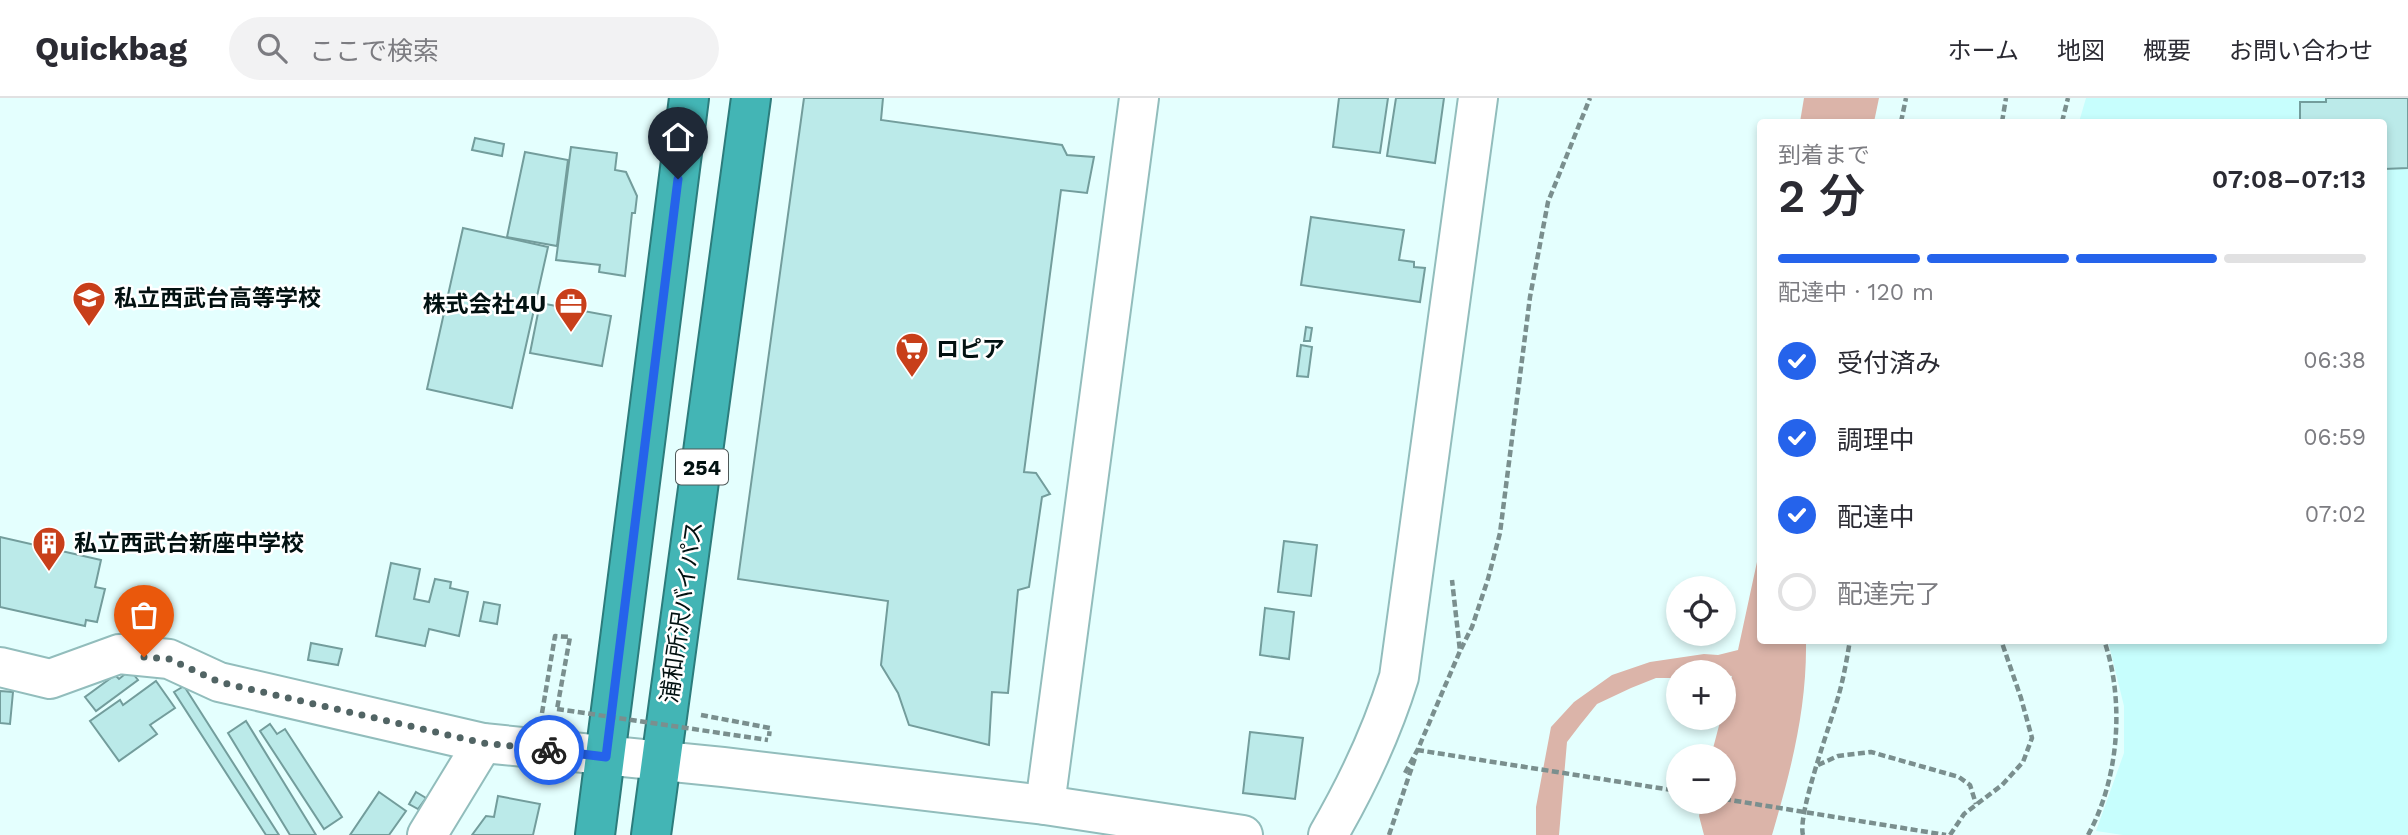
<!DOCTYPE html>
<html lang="ja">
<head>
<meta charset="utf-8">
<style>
  body { margin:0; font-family:"Work Sans","Noto Sans JP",sans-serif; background:#f2f2f3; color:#2b2b33; height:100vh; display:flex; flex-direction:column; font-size:26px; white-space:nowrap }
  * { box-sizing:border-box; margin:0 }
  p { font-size:23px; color:#7c7c81 }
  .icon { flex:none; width:38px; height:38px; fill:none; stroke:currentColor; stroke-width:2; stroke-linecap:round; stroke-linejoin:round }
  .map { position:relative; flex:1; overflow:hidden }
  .sheet { position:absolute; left:1757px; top:21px; width:630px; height:525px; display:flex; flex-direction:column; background:#fff; border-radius:7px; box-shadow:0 4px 10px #0003 }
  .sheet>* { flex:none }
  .tools { position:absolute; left:1666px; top:478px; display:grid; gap:14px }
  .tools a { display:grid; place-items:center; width:70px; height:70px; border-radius:50%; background:#fff; box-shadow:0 4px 10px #0003; font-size:35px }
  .pin { position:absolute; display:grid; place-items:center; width:60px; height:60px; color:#fff; margin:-72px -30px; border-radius:50% 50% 50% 0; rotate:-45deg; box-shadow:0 0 7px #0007 }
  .pin .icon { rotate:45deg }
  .courier { position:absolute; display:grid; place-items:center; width:70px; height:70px; margin:-35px; border:5px solid #2563eb; border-radius:50%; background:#fff; color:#222; box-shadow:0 2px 9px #0007 }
  .head em { font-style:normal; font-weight:600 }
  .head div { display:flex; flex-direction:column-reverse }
  .head { display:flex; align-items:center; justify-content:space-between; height:119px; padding:0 21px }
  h1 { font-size:46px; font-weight:600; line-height:52px }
  .bar { display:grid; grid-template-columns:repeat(4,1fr); gap:10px 7px; align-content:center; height:84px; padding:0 21px }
  .bar i { height:9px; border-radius:5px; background:#e1e1e2 }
  .bar .on { background:#2563eb }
  .bar p { grid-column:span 4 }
  ol { padding:0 21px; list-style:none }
  li { display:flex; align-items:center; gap:21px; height:77px }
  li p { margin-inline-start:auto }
  li .icon { padding:7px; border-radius:50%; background:#2563eb; color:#fff; stroke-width:4 }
  li:last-child { color:#7c7c81 }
  li i { width:38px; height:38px; border:4px solid #e1e1e2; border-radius:50% }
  header { display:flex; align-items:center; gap:42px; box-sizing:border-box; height:98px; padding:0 35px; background:#fff; border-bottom:2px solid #e1e1e2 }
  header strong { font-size:33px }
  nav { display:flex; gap:38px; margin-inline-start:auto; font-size:24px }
  .search { width:490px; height:63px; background:#f2f2f3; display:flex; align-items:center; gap:18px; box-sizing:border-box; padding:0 24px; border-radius:38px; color:#7c7c81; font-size:26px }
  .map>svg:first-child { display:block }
  .built { fill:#c7fefd }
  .water { fill:#dbb4a9 }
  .building { fill:#bbeae9; stroke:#739d9c; stroke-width:2 }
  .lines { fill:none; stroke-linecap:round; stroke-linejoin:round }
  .minor-casing { stroke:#92bdbc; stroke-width:42 }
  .highway-casing { stroke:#2c7c7c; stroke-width:42 }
  .path { stroke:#7a8f8e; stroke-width:4.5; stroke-dasharray:7 3.5; stroke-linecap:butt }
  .minor { stroke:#fff; stroke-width:38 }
  .highway { stroke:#43b5b5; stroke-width:38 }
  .path-bridge { stroke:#7a8f8e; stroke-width:4.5; stroke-dasharray:7 3.5; stroke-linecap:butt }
  .done { stroke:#516464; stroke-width:7; stroke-dasharray:0 12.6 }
  .route { stroke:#2563eb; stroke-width:9 }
  .labels { text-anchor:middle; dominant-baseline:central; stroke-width:5; stroke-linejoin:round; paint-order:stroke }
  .shield { fill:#fff; stroke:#4e5858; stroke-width:2 }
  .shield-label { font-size:21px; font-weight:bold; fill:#021111 }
  .poi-label { font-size:23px; font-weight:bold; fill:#021111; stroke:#fff; text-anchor:start }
  .street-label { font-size:23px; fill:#021111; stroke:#fff }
</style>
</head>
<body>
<header>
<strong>Quickbag</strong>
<div class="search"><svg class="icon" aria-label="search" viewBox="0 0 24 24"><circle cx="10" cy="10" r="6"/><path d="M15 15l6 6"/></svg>ここで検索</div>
<nav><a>ホーム</a><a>地図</a><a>概要</a><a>お問い合わせ</a></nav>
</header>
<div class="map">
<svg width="2408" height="737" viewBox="0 0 2408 737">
  <rect width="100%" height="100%" fill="#e4fffe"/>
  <polygon class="built" points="2086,0 2408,0 2408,737 2123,737 2096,733 2124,655 2124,608 2108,543 2384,542 2384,24 2079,24"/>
  <g class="water">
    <polygon points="1804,0 1879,0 1874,24 1800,24"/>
    <path d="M1760,450V542L1806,543C1807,611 1791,672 1772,737H1704L1699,718L1702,704H1724V658H1711L1721,620H1724V609L1732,578L1724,577V574H1678V580H1656L1631,590L1597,606L1580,627L1567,644L1559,737H1536V709L1551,629L1574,604L1612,577L1650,564L1704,556L1718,557L1738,552Z"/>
  </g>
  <g class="building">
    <polygon points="804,0 883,0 881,22 1062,47 1067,57 1094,59 1087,95 1061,92 1024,374 1036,375 1050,396 1042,399 1029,489 1018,492 1008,595 992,594 989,647 909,627 898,595 881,567 888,503 738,481"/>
    <polygon points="1339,0 1388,0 1380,55 1333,49"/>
    <polygon points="1396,0 1444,0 1435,65 1387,58"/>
    <polygon points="2326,0 2408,0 2408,70 2384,71 2384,24 2300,24 2300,4 2326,4"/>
    <polygon points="475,40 504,46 502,58 472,52"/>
    <polygon points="571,49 617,55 615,72 626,74 637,98 635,115 632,115 625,178 599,174 600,167 556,162"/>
    <polygon points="525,54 568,62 557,148 507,139"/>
    <polygon points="1311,119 1404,132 1399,162 1414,164 1414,169 1425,170 1420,204 1301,187"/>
    <polygon points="463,130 548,149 512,310 427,291"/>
    <polygon points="540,205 611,218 602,268 530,255"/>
    <polygon points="1306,229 1312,230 1310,243 1304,243"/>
    <polygon points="1301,247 1312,249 1308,279 1297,278"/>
    <polygon points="0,439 101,462 95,489 105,491 97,524 86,522 85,528 0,509"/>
    <polygon points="1284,443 1317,447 1311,498 1278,494"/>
    <polygon points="391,465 420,471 414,501 429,504 435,481 451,484 450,490 468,494 459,538 429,531 425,548 376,538"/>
    <polygon points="484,504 500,507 497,526 480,523"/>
    <polygon points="1265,510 1294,514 1289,561 1260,557"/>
    <polygon points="311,545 342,551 338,567 308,562"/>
    <polygon points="130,572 138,582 96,613 85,599 115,577 119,581"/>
    <polygon points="156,583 175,610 150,627 157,636 119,663 90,623 120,602 123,607"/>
    <polygon points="184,588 279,737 266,737 174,594"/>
    <polygon points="0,593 13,594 10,626 0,625"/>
    <polygon points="246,623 316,737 290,737 228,635"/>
    <polygon points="270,626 277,636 285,631 342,719 324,731 260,633"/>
    <polygon points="1250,634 1303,640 1295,701 1243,695"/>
    <polygon points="379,694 406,713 389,737 350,737"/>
    <polygon points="416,694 426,700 418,711 409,706"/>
    <polygon points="498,698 540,706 533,737 472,737 486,718 494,719"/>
  </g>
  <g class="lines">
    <defs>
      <g id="minor">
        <polyline points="0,569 50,581 119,556 169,561 219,584 483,645 723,669 1045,707 1243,737"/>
        <polyline points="1045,707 1139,0"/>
        <polyline points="427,737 483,645"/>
        <path d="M1328,737C1357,687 1382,634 1399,579L1478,0"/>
      </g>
      <g id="highway">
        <polyline points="595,737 689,0"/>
        <polyline points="651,737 751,0"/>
      </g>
    </defs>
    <use href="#minor" class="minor-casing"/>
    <use href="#highway" class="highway-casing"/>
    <g class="path">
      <polyline points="1901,24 1906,0"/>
      <polyline points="2002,24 2006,0"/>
      <polyline points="2062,24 2068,0"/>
      <polyline points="1461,551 1472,529 1488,481 1500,435 1530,199 1548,104 1590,0"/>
      <polyline points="542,615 555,538 570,539 557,611"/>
      <polyline points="701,617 770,630 769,638"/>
      <polyline points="1417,652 1678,693"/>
      <polyline points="1818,667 1838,658 1871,654 1959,679 1970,687 1976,706"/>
      <polyline points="1405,675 1418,651 1460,553 1452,482"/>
      <polyline points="1389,737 1415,660"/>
      <path d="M1803,737C1797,716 1832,622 1839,596C1844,578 1847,560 1850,542"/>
      <polyline points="1950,737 1964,716 2002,687 2023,664 2032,640 2021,600 2001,542"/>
      <path d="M2088,737C2119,681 2125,603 2104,542"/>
    </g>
    <use href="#minor" class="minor"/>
    <use href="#highway" class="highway"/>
    <g class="path-bridge">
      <polyline points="557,611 768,642"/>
      <polyline points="1724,701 1946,737"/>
    </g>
  </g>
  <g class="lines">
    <polyline class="done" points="144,559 169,561 219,584 483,645 549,652"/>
    <polyline class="route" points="549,652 606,659 678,81"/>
  </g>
  <defs>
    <symbol id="school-pin" viewBox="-11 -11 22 30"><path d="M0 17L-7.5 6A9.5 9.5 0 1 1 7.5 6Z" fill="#c83f1a" stroke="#fff"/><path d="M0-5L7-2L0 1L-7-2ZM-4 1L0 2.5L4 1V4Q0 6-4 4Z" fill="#fff"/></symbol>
    <symbol id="office-pin" viewBox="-11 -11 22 30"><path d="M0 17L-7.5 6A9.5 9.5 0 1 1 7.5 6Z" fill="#c83f1a" stroke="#fff"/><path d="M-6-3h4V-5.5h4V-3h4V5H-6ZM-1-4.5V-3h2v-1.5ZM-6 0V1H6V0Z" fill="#fff"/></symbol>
    <symbol id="supermarket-pin" viewBox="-11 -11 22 30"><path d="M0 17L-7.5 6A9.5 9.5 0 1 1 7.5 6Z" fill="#c83f1a" stroke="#fff"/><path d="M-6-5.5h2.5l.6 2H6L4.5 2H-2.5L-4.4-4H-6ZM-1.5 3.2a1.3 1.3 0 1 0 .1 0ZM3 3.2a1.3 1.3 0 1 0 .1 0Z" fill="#fff"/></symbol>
    <symbol id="building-pin" viewBox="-11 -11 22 30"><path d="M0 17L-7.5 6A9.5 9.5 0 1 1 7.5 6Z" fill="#c83f1a" stroke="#fff"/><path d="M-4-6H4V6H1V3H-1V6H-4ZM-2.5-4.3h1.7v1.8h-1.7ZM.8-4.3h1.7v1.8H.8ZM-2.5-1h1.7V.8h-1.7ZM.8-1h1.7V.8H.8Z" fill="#fff"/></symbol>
  </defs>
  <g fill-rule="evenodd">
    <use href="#school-pin" x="70" y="181" width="38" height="52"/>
    <use href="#office-pin" x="552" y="187" width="38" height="52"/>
    <use href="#supermarket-pin" x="893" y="232" width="38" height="52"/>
    <use href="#building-pin" x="30" y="426" width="38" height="52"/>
  </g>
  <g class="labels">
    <rect class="shield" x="676" y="351.5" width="52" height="35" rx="5"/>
    <g class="shield-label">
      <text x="702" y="369">254</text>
    </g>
    <g class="poi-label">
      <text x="114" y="200">私立西武台高等学校</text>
      <text x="546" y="206" text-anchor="end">株式会社4U</text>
      <text x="936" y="251">ロピア</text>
      <text x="74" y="445">私立西武台新座中学校</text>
    </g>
    <g class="street-label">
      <text transform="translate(682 514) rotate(-82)">浦和所沢バイパス</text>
    </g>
  </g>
</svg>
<div class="tools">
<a><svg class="icon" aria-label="locate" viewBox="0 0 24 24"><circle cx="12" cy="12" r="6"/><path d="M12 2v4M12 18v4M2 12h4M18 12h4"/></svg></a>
<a>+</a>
<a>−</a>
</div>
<div class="pin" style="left:144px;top:559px;background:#ea580c"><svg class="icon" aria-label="bag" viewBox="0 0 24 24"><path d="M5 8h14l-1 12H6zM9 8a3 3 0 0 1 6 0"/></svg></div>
<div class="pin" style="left:678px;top:81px;background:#1f2937"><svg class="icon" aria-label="home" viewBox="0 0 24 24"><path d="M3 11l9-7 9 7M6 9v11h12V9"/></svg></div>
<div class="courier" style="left:549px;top:652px"><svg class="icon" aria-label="bike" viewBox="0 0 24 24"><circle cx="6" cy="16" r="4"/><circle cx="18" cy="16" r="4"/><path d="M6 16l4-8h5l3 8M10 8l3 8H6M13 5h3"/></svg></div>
<section class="sheet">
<div class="head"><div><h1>2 分</h1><p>到着まで</p></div><em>07:08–07:13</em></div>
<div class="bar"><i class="on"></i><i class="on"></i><i class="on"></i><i></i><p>配達中 · 120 m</p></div>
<ol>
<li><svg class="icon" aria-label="check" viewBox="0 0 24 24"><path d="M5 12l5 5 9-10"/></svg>受付済み<p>06:38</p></li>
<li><svg class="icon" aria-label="check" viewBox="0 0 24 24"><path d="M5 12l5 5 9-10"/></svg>調理中<p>06:59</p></li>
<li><svg class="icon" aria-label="check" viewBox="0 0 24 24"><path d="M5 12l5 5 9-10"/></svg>配達中<p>07:02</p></li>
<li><i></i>配達完了</li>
</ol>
</section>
</div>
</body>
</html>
